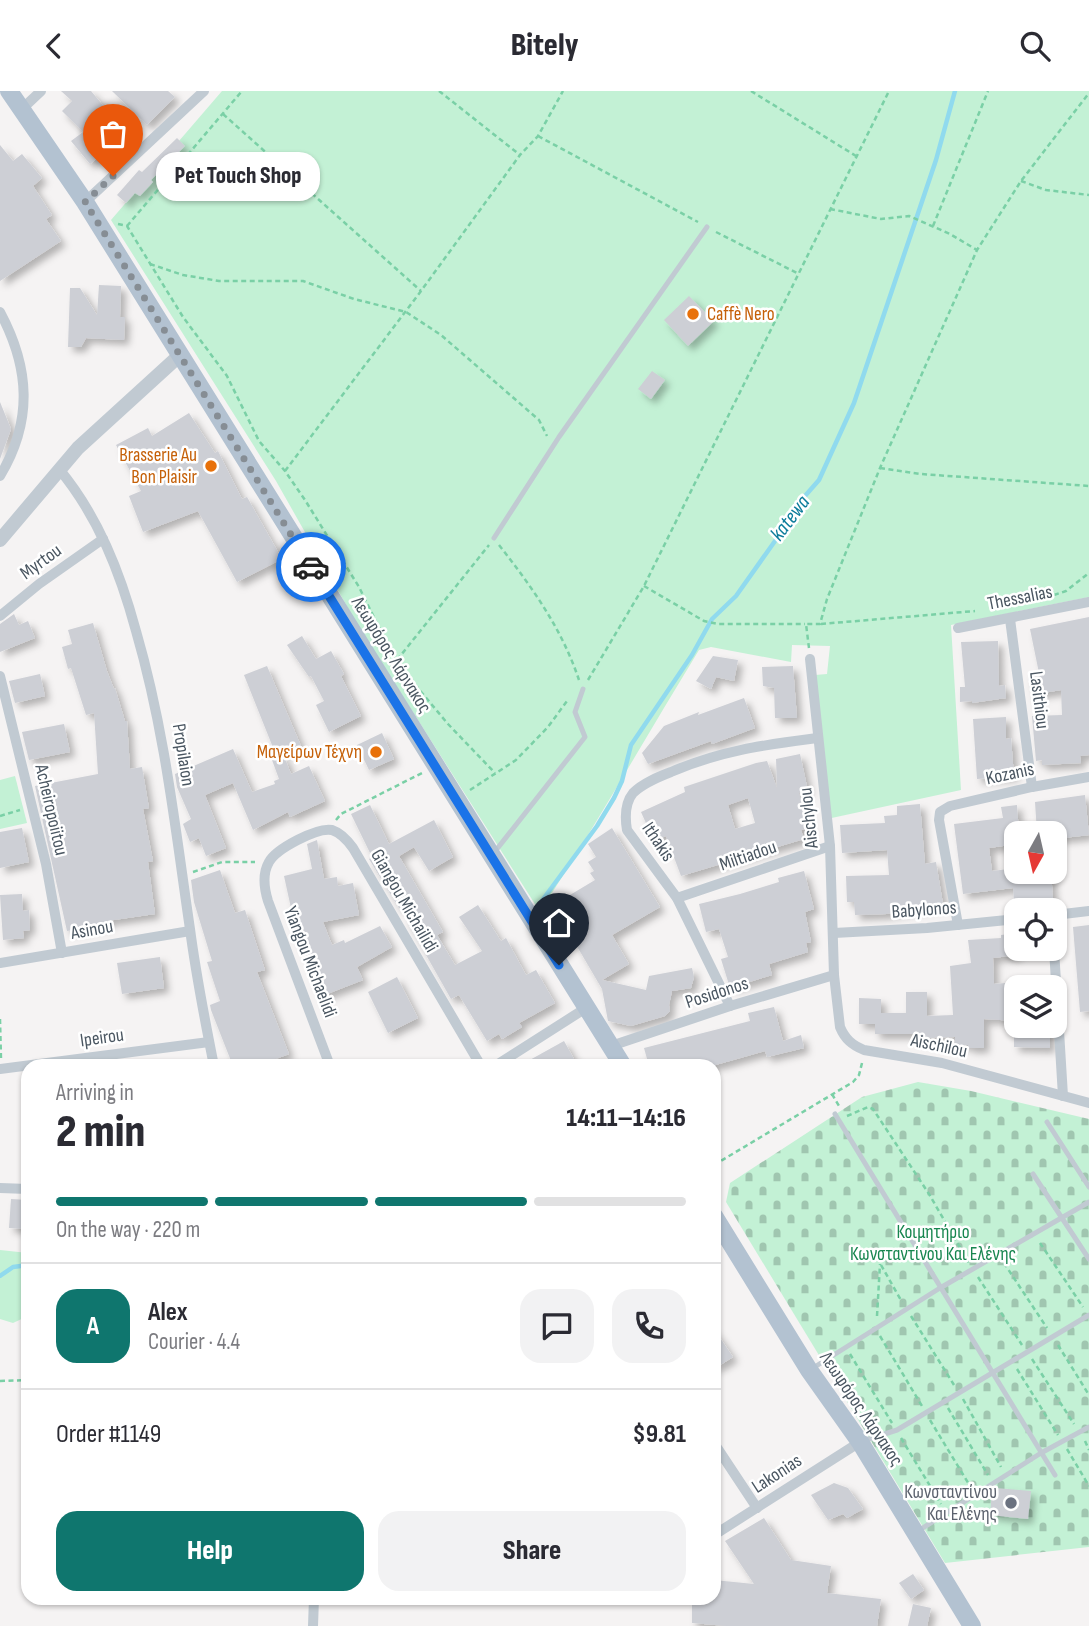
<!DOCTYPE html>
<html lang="en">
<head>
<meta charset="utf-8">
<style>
  body { margin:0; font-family:"Sofia Sans Condensed",sans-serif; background:#f2f2f3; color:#2b2b33; height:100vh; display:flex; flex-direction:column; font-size:26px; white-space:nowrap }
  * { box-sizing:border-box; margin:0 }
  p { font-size:23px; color:#7c7c81 }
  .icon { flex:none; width:38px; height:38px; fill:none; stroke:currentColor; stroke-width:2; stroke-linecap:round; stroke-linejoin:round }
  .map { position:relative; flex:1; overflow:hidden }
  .drawer { position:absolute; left:21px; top:968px; width:700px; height:546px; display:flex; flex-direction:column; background:#fff; border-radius:21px; box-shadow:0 2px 5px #0004 }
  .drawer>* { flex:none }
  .needle { width:46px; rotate:188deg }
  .tools { position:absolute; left:1004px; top:730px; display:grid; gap:14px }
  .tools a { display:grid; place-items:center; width:63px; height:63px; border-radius:14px; background:#fff; box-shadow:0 2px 5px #0004; font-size:35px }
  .pin { position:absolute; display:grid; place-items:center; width:60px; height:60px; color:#fff; margin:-72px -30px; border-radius:50% 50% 50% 0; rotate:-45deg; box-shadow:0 0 7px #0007 }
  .pin .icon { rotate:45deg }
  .courier { position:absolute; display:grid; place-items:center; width:70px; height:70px; margin:-35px; border:5px solid #1a73e8; border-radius:50%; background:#fff; color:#222; box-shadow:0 2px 9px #0007 }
  .bubble { position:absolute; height:49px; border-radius:21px; background:#fff; box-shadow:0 2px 5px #0004; font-size:23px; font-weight:800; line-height:49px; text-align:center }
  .overview em { font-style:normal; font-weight:800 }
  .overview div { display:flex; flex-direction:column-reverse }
  .overview { display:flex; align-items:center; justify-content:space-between; height:119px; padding:0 35px }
  h1 { font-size:46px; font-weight:800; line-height:52px }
  .bar { display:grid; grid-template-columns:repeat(4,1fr); gap:10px 7px; align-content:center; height:84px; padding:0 35px }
  .bar i { height:9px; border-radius:5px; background:#e1e1e2 }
  .bar .selected { background:#0f766e }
  .bar p { grid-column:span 4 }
  .line { display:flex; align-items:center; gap:18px; padding:0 35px; border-top:2px solid #e1e1e2 }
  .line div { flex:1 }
  .round { display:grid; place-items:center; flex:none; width:74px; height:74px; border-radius:21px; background:#f2f2f3 }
  .action { display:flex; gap:14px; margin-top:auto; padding:14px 35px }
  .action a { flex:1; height:80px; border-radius:21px; background:#0f766e; color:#fff; font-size:28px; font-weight:800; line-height:80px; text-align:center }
  .action a+a { background:#f2f2f3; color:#2b2b33 }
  header { display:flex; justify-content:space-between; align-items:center; height:91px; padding:0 35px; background:#fff; font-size:32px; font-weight:800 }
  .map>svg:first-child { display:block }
  .green { fill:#c3f1d5 }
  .cemetery { fill:url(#cemetery-stones) }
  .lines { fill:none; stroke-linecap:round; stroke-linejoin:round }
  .stream { stroke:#90daee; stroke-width:4.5 }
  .building { fill:#cdcfd5; fill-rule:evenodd; filter:url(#shadow) }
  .path { stroke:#7ad0a6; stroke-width:2.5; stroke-dasharray:5 3.5; stroke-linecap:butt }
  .service { stroke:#c1cad2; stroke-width:5 }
  .minor { stroke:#c1cad2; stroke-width:10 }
  .tertiary { stroke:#c1cad2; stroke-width:14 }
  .primary { stroke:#b3c2d1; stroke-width:18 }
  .done { stroke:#868d94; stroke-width:7; stroke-dasharray:0 12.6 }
  .route { stroke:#1a73e8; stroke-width:9 }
  .food-dot { fill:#e8710a; stroke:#fff; stroke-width:2.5 }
  .worship-dot { fill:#6b7280; stroke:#fff; stroke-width:2.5 }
  .labels { text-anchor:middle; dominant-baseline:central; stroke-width:5; stroke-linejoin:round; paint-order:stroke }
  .food-label { font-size:19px; fill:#c56008; stroke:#fff; text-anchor:end }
  .street-label { font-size:19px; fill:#4a5661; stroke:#fff }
  .park-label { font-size:19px; fill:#17864f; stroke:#fff }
  .worship-label { font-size:19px; fill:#5b616d; stroke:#fff; text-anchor:end }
  .water-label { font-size:21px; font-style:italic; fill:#0c7c9b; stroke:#fff }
</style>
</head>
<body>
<header><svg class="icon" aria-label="back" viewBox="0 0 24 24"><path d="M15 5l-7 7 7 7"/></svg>Bitely<svg class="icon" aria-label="search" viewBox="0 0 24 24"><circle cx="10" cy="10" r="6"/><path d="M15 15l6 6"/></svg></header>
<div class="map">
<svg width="1089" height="1535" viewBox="0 0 1089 1535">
  <defs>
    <pattern id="cemetery-stones" width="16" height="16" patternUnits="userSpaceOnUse" patternTransform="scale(1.75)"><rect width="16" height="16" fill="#c3f1d5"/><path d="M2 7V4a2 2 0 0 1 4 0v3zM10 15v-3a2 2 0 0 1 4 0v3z" fill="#a0c6b0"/></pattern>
    <filter id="shadow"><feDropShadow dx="5" dy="5" stdDeviation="3.5" flood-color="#0004"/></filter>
  </defs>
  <rect width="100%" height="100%" fill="#f5f3f3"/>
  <g class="green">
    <path d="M222,0H1089V506L951,534L961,699L827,728L815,584L827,583L830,555L792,554L791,571L711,556L699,559C646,646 595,735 540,821L357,533L276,390L111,129Z"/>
    <polygon points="15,685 27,732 0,738 0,689"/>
    <polygon points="0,1159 28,1162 28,1225 13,1232 0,1228"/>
  </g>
  <polygon class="cemetery" points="918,991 971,1000 1089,1028 1089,1456 945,1472 726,1111 730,1092 862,1006"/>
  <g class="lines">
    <g class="stream">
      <polyline points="541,811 597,735 614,707 622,690 631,654 692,564 712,528 736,505 775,450 790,422 819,389 854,312 936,69 955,0"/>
      <polyline points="0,1185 13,1176 28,1174"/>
    </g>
  </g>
  <g class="building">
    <polygon points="61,0 91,0 127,43 90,73 71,50 83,41 62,20 72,10"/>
    <polygon points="112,0 168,0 175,6 147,34"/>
    <polygon points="177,47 185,55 151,89 153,91 140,105 135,102 126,112 117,104 139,79 142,81"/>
    <polygon points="0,54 13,70 22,63 42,87 33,95 52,124 46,128 61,150 0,190"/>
    <polygon points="99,194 121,195 120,226 125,226 124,249 86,247 81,256 68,256 70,197 80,197 97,224"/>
    <polygon points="689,205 714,230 688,255 664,229"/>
    <polygon points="652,280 665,289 651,308 638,298"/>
    <polygon points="0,311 11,338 0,368"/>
    <polygon points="189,322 215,362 218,360 242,408 247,406 282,468 237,491 198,420 143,441 129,405 141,400 116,354 148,337 152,345"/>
    <polygon points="14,523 19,534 28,530 35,547 0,561 0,533"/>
    <polygon points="1089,526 1089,664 1080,665 1081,672 1042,674 1042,669 1036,670 1032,625 1062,624 1061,599 1031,604 1028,584 1039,582 1030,538"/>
    <polygon points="93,532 107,580 114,598 115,597 125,630 127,630 130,678 142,676 149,717 143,718 153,770 148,771 155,823 107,830 108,833 67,840 35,695 98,683 94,622 86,624 71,577 68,578 62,556 72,553 68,539"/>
    <polygon points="302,545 316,568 331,560 344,583 341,585 361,625 329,641 316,614 324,610 311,585 309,586 287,554"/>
    <polygon points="998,550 999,595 1005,594 1006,607 972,612 972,610 960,611 960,596 965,596 961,551"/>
    <polygon points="713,565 738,569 734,590 716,586 711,598 696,590"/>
    <polygon points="267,575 301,655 276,664 244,584"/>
    <polygon points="793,575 797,627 775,627 774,597 763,595 762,576"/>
    <polygon points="40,583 45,605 15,612 9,590"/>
    <polygon points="744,607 755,637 712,653 711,650 648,673 642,662 664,635 699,621 698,624"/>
    <polygon points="1006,626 1006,648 1011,647 1014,685 977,688 973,628"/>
    <polygon points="64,633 70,661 29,669 22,641"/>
    <polygon points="382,642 394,668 369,679 357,654"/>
    <polygon points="233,658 252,701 275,693 274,690 279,688 272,669 284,665 291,683 309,675 325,710 290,726 288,721 253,739 233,692 205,704 226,757 206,765 199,747 190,751 183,733 191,728 177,696 175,683"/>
    <path d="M800,663L808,700L799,702L809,737L801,739L804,748L681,785L666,745L654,750L641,721L685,701L684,696L756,672L767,670L777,697L776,668ZM748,707L755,732L735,738L728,714Z"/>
    <polygon points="1085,704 1089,744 1055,748 1055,742 1037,742 1035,711"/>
    <polygon points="920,713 925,773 936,771 943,813 886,823 855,824 854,811 847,811 846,785 889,784 887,759 842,762 840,734 885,732 884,725 897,724 897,715"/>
    <polygon points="370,714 389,753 434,729 453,766 429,780 414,756 399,765 443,841 437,844 455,874 482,860 459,826 478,814 501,850 506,847 526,884 536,879 555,912 519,932 522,936 502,948 499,943 487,950 459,904 451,908 404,825 415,821 414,814 399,817 369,768 372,766 351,723"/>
    <polygon points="1017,714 1019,742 1017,742 1017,753 989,757 992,780 1017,777 1017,780 1051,780 1053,808 1014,811 1013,797 963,803 954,733 1003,727 1001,716"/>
    <polygon points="22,737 29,771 0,777 0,741"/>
    <polygon points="612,737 660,816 612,844 629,873 602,889 646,899 649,885 692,877 694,886 691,897 672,900 669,914 670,920 665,925 631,935 608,930 602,898 558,823 570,815 565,807 595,789 590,782 594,780 588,771 596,766 588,753"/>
    <polygon points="317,749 324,788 337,786 338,795 353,792 359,824 323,831 332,854 344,849 345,852 380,835 392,856 357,876 363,889 322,905 302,855 300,856 286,819 291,817 284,785 312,778 307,753"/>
    <polygon points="220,779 235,822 245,819 265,879 257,881 289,963 257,975 233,975 211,919 210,914 220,910 207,871 212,870 194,811 191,789"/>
    <polygon points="804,780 814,818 805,821 811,851 806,852 808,861 769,873 772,884 730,897 721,868 728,866 719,838 706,841 699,813 740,803 779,791 778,787"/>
    <polygon points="22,803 23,820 29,819 30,839 23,840 24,847 3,849 0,804"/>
    <polygon points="1089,834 1089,920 1080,921 1073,836"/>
    <polygon points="1017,842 1017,864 993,867 994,893 1017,891 1017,930 984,928 984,957 968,957 968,954 955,954 955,946 921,947 921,943 875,943 875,933 859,933 859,907 881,908 881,922 906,922 906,901 927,901 927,925 953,924 950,875 971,872 968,849 1001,847 1001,844"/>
    <polygon points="160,866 164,897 122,903 117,872"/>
    <polygon points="397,886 418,927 388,942 368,901"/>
    <polygon points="774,916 783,950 801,944 804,957 767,966 765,960 712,975 649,975 644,957 750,930 748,922"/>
    <polygon points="1014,936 1050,937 1050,957 1014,956"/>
    <polygon points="564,950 578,975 519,975"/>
    <polygon points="11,1108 28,1109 28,1138 9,1137"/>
    <polygon points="714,1238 733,1266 714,1278"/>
    <polygon points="834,1392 848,1397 863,1418 847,1427 843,1423 828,1429 811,1404"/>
    <polygon points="996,1397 1031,1400 1028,1428 990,1424 992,1399"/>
    <polygon points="764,1427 791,1469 831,1475 827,1502 881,1508 877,1535 727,1535 692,1532 692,1507 714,1507 714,1489 754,1493 725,1450"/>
    <polygon points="913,1483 924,1499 911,1508 899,1492"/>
    <polygon points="913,1513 931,1517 927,1535 908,1535"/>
  </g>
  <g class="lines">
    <g class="path">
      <polyline points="439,0 520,64"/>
      <polyline points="751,0 856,65"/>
      <polyline points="223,23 421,200"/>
      <polyline points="538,45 698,131"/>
      <polyline points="1021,90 1046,99 1089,104"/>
      <polyline points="830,118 881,128 909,125 950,143 977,159"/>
      <polyline points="118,133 127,135 183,226 227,285 259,350 285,380 305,409 359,496 396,571 448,633 495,682"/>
      <polyline points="127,135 242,0"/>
      <polyline points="933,135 988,0"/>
      <polyline points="716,141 797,182"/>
      <polyline points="150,173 183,184 219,190 303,190 354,208 406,221 441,244 539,329 547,345"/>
      <polyline points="880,377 921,383 1089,395"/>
      <polyline points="285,380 421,200 520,64 538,45 563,0"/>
      <path d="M499,454C532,496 562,538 579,589"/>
      <polyline points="644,495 704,530 718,533 805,533"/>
      <polyline points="1054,504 1066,500 1089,482"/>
      <polyline points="821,533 975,520"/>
      <polyline points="809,557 806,533 820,533 827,508 880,377 977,159 1021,90 1089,2"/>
      <polyline points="397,569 489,454"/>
      <polyline points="588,589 644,495 889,0"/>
      <polyline points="470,699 516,669 548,636 567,610"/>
      <polyline points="0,725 20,719"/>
      <polyline points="336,729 341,723 422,682"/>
      <polyline points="193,781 222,771 255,771"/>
      <polyline points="0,928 1,968"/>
      <polyline points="832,1003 839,1015"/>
      <polyline points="847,1025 868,1016 873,1018 929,1103 969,1172"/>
      <polyline points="714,1074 853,991 859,984 862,972"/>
      <polyline points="1040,1152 1083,1216"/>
      <polyline points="1004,1172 1047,1237"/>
      <polyline points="881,1174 902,1211"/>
      <polyline points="978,1186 1022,1254"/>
      <polyline points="877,1225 880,1173"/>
      <polyline points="911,1225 954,1294"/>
      <polyline points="880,1245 922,1315"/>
      <polyline points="1058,1254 1089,1304"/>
      <polyline points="850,1263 892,1332"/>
      <polyline points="1032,1268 1074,1333"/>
      <polyline points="1017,1278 1058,1344"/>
      <polyline points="0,1290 28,1289"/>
      <polyline points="963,1308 1001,1376"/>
      <polyline points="948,1317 988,1384"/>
      <polyline points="930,1329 970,1395"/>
      <polyline points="901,1347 941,1413"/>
      <polyline points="1085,1350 1089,1359"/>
      <polyline points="1067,1358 1089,1395"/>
    </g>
    <g class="service">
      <polyline points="494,447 559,346 707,136"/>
      <polyline points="493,763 585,646 575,621 583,598"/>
      <polyline points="835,1023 1055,1384"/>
      <polyline points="1047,1031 1089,1096"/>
      <polyline points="1033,1083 1089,1168"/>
      <polyline points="813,1277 940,1197 1089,1111"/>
      <polyline points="863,1350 897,1339 1089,1224"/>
      <polyline points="918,1440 1041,1362 1089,1336"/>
    </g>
    <g class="minor">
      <polyline points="23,17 41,0"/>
      <polyline points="85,111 204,0"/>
      <path d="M0,221C30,277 33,330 0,385"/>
      <path d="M59,378C98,425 120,481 136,540C165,640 175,736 190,838C196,884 205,930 214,975"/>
      <polyline points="0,525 39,493 103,448"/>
      <polyline points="1010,528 1032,696"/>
      <polyline points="958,537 1089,511"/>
      <path d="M810,568L830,755L834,884L840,936C845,948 852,954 864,959L942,972L1089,1012"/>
      <polyline points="0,585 46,773 62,862"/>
      <polyline points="677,807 830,755"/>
      <polyline points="1055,824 1089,820"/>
      <polyline points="958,834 939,729 940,721 950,715 1032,696 1089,686"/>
      <polyline points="834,842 927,837 1017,828"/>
      <polyline points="1054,858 1063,1005"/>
      <polyline points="0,872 190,840"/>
      <path d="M730,915L677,807L627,739C625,727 625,712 633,702C643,692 658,686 671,681C722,659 764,654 818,647"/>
      <polyline points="611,955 730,915 834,884"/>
      <path d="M330,975L268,810C264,797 262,783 269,771C276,758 317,736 332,739C341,742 348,750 353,757L481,975"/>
      <polyline points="495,975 586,917"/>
      <polyline points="0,978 209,951"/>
      <polyline points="0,1097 28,1098"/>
      <polyline points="714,1352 757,1417"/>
      <polyline points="714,1444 860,1351"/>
      <polyline points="313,1535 314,1507"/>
    </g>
    <polyline class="tertiary" points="0,449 78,357 180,264"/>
    <g class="primary">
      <polyline points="9,0 85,111 623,975"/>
      <polyline points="714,1125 809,1279 860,1351 972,1535"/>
    </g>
  </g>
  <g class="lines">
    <polyline class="done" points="113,85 85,111 311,476"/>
    <polyline class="route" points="311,476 559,874"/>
  </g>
  <g class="food-dot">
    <circle cx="693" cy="223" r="7"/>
    <circle cx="211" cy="375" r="7"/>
    <circle cx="376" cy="661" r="7"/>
  </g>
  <circle class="worship-dot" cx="1011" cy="1412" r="7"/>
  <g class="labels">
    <g class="food-label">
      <text x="707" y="223" text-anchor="start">Caffè Nero</text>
      <text x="197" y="364">Brasserie Au<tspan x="197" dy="22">Bon Plaisir</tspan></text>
      <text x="362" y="661">Μαγείρων Τέχνη</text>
    </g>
    <g class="street-label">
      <text transform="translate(41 471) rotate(-36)">Myrtou</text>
      <text transform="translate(1020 507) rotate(-11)">Thessalias</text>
      <text transform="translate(391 564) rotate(58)">Λεωφόρος Λάρνακος</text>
      <text transform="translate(1039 609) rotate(83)">Lasithiou</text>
      <text transform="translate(183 664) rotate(81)">Propilaion</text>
      <text transform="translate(1010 683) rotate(-12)">Kozanis</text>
      <text transform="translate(51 719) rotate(77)">Acheiropoiitou</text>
      <text transform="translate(809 727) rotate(-96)">Aischylou</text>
      <text transform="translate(658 751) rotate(56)">Ithakis</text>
      <text transform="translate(748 765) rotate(-19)">Miltiadou</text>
      <text transform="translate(404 810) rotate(60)">Giangou Michailidi</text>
      <text transform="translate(924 819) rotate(-4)">Babylonos</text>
      <text transform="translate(92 839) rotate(-10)">Asinou</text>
      <text transform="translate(310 871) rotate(69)">Yiangou Michaelidi</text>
      <text transform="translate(717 902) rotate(-18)">Posidonos</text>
      <text transform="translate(102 947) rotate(-8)">Ipeirou</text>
      <text transform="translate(939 955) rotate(12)">Aischilou</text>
      <text transform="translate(861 1318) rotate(56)">Λεωφόρος Λάρνακος</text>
      <text transform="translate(777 1383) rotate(-33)">Lakonias</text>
    </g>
    <g class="park-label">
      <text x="933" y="1141">Κοιμητήριο<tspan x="933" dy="22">Κωνσταντίνου Και Ελένης</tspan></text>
    </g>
    <g class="worship-label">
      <text x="997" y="1401">Κωνσταντίνου<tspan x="997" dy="22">Και Ελένης</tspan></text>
    </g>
    <g class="water-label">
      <text transform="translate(790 427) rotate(-53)">katewa</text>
    </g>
  </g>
</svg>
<div class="tools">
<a><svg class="needle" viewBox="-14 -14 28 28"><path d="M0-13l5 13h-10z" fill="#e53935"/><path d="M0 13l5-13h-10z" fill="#7c7c81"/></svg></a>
<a><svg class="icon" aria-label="locate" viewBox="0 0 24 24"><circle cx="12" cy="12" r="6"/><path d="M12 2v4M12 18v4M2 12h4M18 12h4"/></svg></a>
<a><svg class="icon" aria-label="layers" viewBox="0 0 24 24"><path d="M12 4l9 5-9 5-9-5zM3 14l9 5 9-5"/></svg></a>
</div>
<div class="pin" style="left:113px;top:85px;background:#ea580c"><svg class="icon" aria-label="bag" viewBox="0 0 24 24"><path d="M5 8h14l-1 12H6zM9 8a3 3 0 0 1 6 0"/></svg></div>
<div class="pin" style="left:559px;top:874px;background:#1f2937"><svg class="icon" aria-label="home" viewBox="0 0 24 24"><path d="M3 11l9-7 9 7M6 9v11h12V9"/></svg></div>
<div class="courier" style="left:311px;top:476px"><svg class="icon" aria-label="car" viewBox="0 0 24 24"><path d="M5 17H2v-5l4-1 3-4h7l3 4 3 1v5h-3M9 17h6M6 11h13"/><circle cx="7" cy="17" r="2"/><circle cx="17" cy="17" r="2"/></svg></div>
<div class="bubble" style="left:156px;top:61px;width:164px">Pet Touch Shop</div>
<section class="drawer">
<div class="overview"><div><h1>2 min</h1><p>Arriving in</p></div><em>14:11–14:16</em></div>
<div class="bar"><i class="selected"></i><i class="selected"></i><i class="selected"></i><i></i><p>On the way · 220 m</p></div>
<div class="line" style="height:126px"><b class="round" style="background:#0f766e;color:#fff">A</b><div><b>Alex</b><p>Courier · 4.4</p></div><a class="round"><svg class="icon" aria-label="chat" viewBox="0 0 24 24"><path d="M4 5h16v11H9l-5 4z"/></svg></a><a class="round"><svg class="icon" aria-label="phone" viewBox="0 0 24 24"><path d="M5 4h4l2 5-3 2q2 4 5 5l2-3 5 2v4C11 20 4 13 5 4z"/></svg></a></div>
<div class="line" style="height:91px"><div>Order #1149</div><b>$9.81</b></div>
<div class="action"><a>Help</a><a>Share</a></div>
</section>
</div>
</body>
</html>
